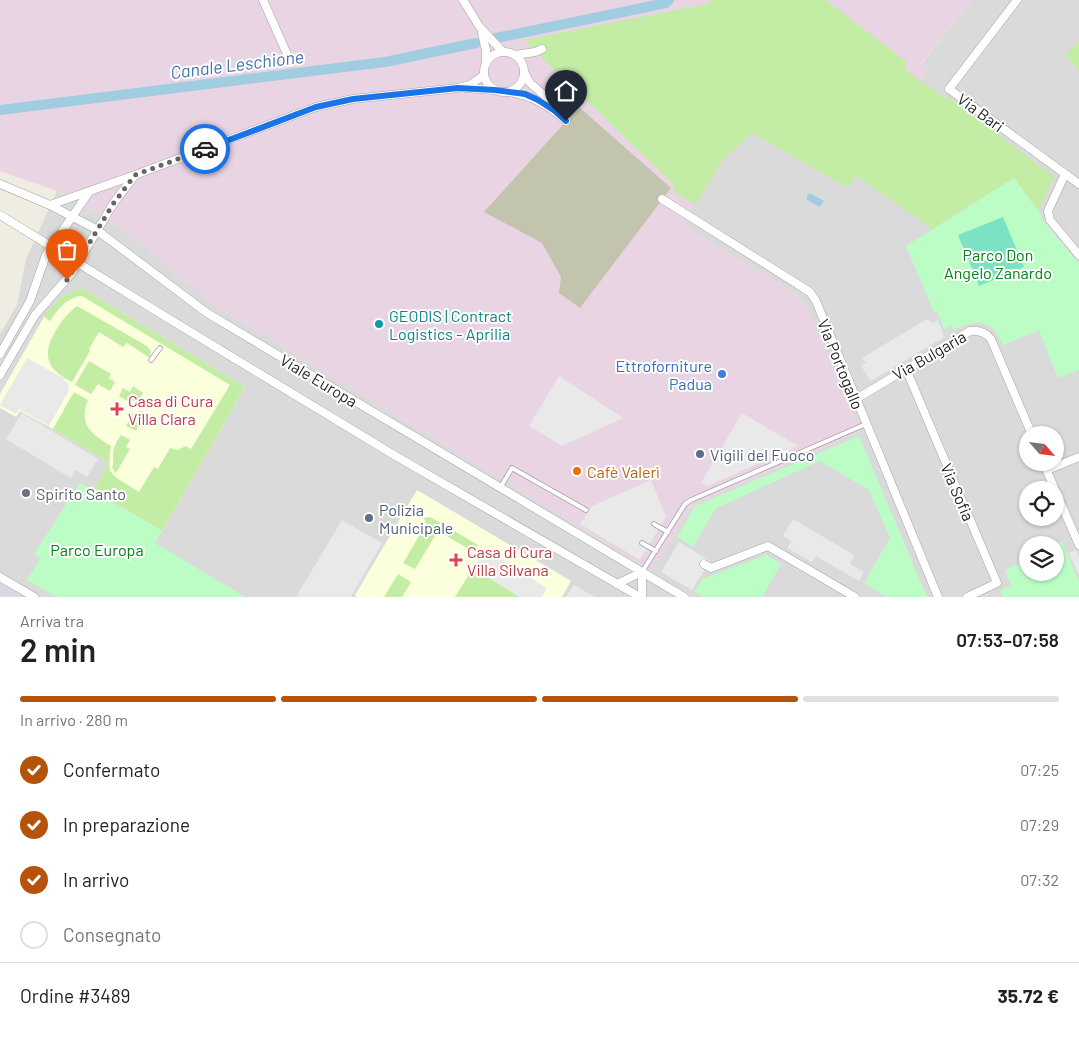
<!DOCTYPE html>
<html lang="it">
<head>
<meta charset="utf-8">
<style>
  body { margin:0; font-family:Barlow,sans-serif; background:#f6f6f6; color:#222; height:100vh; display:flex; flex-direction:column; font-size:19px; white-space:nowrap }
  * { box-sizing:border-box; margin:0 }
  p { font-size:16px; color:#767676 }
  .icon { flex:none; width:28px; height:28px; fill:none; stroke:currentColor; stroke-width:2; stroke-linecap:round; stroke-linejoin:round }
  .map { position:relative; height:597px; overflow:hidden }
  .panel { display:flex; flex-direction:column; background:#fff; flex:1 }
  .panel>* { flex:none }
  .needle { width:32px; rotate:118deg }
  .buttons { position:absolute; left:1019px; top:426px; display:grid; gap:10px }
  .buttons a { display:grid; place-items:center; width:45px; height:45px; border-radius:50%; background:#fff; box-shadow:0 1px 4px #0004; font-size:25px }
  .pin { position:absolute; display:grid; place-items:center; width:42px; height:42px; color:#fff; margin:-51px -21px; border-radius:50% 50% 50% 0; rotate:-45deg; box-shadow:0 0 5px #0007 }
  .pin .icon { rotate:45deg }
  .courier { position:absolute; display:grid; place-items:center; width:50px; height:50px; margin:-25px; border:4px solid #1a73e8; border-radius:50%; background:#fff; color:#222; box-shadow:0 1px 6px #0007 }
  .headline em { font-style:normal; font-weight:600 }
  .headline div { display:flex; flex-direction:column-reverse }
  .headline { display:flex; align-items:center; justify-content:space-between; height:85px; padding:0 20px }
  h1 { font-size:32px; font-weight:600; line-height:38px }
  .bar { display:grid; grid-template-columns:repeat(4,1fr); gap:8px 5px; align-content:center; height:60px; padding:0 20px }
  .bar i { height:6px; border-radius:4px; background:#e0e0e0 }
  .bar .on { background:#b45309 }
  .bar p { grid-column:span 4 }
  .line { display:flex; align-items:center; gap:12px; padding:0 20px; border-top:1px solid #e0e0e0 }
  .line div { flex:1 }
  ol { padding:0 20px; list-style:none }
  li { display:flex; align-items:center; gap:15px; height:55px }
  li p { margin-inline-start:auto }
  li .icon { padding:5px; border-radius:50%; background:#b45309; color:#fff; stroke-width:4 }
  li:last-child { color:#767676 }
  li i { width:28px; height:28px; border:2px solid #e0e0e0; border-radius:50% }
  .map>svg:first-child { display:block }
  .residential { fill:#dbdada; fill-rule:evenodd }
  .industrial { fill:#e9d4e3 }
  .education { fill:#fcffdb }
  .construction { fill:#c2c4ad }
  .grass { fill:#c3eda5 }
  .park { fill:#bcfdc6 }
  .pitch { fill:#7be3c3 }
  .parking { fill:#e9e9e9 }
  .plaza { fill:#d8d7e5 }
  .water { fill:#a0cde0 }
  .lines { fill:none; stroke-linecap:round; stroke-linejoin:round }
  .canal { stroke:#a0cde0; stroke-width:10 }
  .service-casing { stroke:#a4a4a4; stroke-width:5.5 }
  .minor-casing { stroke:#a4a4a4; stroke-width:9 }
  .service { stroke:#fff; stroke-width:4 }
  .minor { stroke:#fff; stroke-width:8 }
  .done { stroke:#666562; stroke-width:5; stroke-dasharray:0 9 }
  .route { stroke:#1a73e8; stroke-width:6 }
  .culture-dot { fill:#0f9aa8; stroke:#fff; stroke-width:2 }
  .shop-dot { fill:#3f7fe0; stroke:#fff; stroke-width:2 }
  .health-dot { fill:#e0444e; stroke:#fff; stroke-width:2 }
  .service-dot { fill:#5c6f8a; stroke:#fff; stroke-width:2 }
  .food-dot { fill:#e8710a; stroke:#fff; stroke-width:2 }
  .worship-dot { fill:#6b7280; stroke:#fff; stroke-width:2 }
  .labels { text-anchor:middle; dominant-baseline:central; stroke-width:4; stroke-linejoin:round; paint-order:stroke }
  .street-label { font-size:16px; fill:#1d1d1d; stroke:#fff }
  .park-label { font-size:16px; fill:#058218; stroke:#fff }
  .culture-label { font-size:16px; fill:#0d838f; stroke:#fff; text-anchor:start }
  .shop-label { font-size:16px; fill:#366cbe; stroke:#fff; text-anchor:end }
  .health-label { font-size:16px; fill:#be3a42; stroke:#fff; text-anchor:start }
  .service-label { font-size:16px; fill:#4e5e75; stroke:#fff; text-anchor:start }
  .food-label { font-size:16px; fill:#c56008; stroke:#fff; text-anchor:start }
  .worship-label { font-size:16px; fill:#5b616d; stroke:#fff; text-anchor:start }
  .water-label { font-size:18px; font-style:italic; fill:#4473b2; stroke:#fff }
</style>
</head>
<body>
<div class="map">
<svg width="1079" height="597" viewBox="0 0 1079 597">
  <rect width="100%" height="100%" fill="#efece2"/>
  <path class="residential" d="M972,0H1079V597H0V334L17,305L26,259L57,191L125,231L214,305L652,571L692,506L860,431L805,303L799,296L683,226L723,160L752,133L848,188L928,69L921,64ZM1028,435H1055V462H1028ZM1028,490H1055V518H1028ZM1028,545H1055V572H1028Z"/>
  <polygon class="industrial" points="0,0 972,0 921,63 928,69 848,188 752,133 723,160 683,226 799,296 805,303 860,431 692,506 652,571 214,305 125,231 57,191 0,171"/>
  <g class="education">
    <polygon points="83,289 245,387 162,531 93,490 109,463 53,429 20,411 16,417 0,408 0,394 44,317 62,297 77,290"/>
    <polygon points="417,490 571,581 562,597 356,597 355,595"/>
  </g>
  <polygon class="construction" points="579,107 671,188 580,308 559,293 561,277 542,243 484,212"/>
  <g class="grass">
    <polygon points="712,0 826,0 908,63 904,69 946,99 948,96 1054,177 1038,211 1014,178 933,229 856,176 848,188 752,133 723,160 696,205 672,191 675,186 524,40 707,4"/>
    <polygon points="1079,42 1079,71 1065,54"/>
    <path d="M83,289L245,387L162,531L93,490L109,463L53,429L74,392L88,400C78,425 92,434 111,446C110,453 109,463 110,470C112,477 132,487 139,492L154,467L158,469L170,448L177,450L186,446L191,449L230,385L82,296C67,297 58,309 50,321L44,317C54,304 65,290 83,289Z"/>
    <path d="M77,306L147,346L151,351L150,358L127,343L123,347L99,332L89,349L90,351L72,382C48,370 41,356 55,332C61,321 67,314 77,306Z"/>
    <polygon points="89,361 111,374 109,378 115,382 110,391 98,384 91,394 75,385"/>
    <polygon points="133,386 143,393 139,399 129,402 119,396 123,388 130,392"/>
    <polygon points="141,411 150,416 143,427 139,425 136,431 126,426 133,413"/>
    <path d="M121,435L130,440L126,447L130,449L116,473L112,468C114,463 113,460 113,455C113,447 117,441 121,435Z"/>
    <polygon points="430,517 478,545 474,552 438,531 415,569 403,563 426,524 424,518"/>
    <polygon points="473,568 520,597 455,597"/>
    <polygon points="398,574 411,582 402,597 384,597"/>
  </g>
  <g class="park">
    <path d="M1014,178L1041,215L1042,219L1079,264V370L1058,378L1039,330L1003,345C993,320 976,318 954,330L950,325L944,329L937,311L934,312L906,246Z"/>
    <polygon points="859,436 927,597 887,597 864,583 890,538 869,490 820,461 716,508 693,547 677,537 695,506"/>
    <polygon points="80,483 162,531 155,543 245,597 56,597 27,580 41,558 34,554"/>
    <polygon points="1062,541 1079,582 1079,597 1003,597 1000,591 1011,585 1005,570 1027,560 1028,572 1055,572 1055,545 1053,545"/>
    <polygon points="766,555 781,564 762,597 703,597 695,592 702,579"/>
  </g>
  <polygon class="pitch" points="1003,217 1024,267 979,286 969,261 993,250 968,260 958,235"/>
  <g class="parking">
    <polygon points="927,319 932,323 938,320 944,337 871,381 861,366 866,363 862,358"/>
    <polygon points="27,358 63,378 68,384 69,390 49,426 19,409 16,414 0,405"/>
    <polygon points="559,376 623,418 562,446 529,426"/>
    <polygon points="22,413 98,459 87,477 75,470 71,478 6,439"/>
    <polygon points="742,413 798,446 708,486 701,483"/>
    <polygon points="651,480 666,517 640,560 580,524 592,506"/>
    <polygon points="793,519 854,555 850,564 864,572 859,581 816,556 812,562 787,548 791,541 783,536"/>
    <polygon points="342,520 382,543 352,595 352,597 296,597"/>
    <polygon points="679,542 710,561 692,590 661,572"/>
    <polygon points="484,549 547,588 542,597 520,597 473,568"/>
    <polygon points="1076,550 1079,558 1079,576 1069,553"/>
    <polygon points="574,585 595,597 566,597"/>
  </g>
  <polygon class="plaza" points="0,581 26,596 0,597"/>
  <polygon class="water" points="810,193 824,201 820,207 807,200 807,196"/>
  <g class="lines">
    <g class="canal">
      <polyline points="496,38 666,3 669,0"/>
      <polyline points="0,110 385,62 476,43"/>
    </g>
    <defs>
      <g id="service">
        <polyline points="151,360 160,348"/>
        <polyline points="500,488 512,468 586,510"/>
        <polyline points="654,524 668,532"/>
        <polyline points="642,543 656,551"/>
        <polyline points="642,572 685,504 691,500 866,424"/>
      </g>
      <g id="minor">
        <polyline points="263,0 291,63"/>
        <polyline points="463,0 479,26 502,51"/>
        <polyline points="1017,0 949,89 1079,184"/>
        <polyline points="482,33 486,50 486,62"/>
        <circle cx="504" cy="72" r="20"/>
        <polyline points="515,55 535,52 542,49"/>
        <polyline points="524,72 530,83 552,102 555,111"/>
        <polyline points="465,88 493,90"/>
        <path d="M508,92C531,95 549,105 566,121"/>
        <polyline points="1065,174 1048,211 1050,220 1079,255"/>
        <polyline points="0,184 50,205 94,228 207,313 684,597"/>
        <polyline points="662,199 810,292 816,301 938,597"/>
        <polyline points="50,205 135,175 316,107 353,99 458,88 470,85 484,75"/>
        <polyline points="0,215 166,317 394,455 640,597"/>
        <polyline points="0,354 30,301 46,255 89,192"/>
        <polyline points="906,369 997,583 967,597"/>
        <polyline points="0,375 35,315 71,274 113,204 134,176"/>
        <path d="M856,399L970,331C979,330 986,333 991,339L1032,435"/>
        <polyline points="1043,462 1079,545"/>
        <polyline points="1047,470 1079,457"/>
        <polyline points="704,564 711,568 768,546 855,597"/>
        <polyline points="0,577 34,597"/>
        <polyline points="617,584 642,572 642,597"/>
      </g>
    </defs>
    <use href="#service" class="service-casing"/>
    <use href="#minor" class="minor-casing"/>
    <use href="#service" class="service"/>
    <use href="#minor" class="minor"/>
  </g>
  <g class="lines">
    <polyline class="done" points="67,280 113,204 135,175 205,149"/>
    <polyline class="route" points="205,149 316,107 353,99 458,88 495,90 525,94 538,100 555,111 566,121"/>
  </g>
  <circle class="culture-dot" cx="379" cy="324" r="5"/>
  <circle class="shop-dot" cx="722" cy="374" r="5"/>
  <g class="health-dot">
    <path d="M114.5 401.5h5v5h5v5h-5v5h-5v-5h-5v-5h5z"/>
    <path d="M453.5 552.5h5v5h5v5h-5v5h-5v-5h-5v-5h5z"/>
  </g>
  <g class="service-dot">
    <circle cx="700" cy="454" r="5"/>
    <circle cx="369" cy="518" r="5"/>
  </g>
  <circle class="food-dot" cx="577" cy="471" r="5"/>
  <circle class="worship-dot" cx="26" cy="493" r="5"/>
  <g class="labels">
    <g class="street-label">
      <text transform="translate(981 112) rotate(36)">Via Bari</text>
      <text transform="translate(929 355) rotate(-30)">Via Bulgaria</text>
      <text transform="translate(841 364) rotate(68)">Via Portogallo</text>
      <text transform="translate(319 380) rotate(31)">Viale Europa</text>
      <text transform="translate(958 492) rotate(67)">Via Sofia</text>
    </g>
    <g class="park-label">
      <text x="998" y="254">Parco Don<tspan x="998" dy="18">Angelo Zanardo</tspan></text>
      <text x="97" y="549">Parco Europa</text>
    </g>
    <g class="culture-label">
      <text x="389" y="315">GEODIS | Contract<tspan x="389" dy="18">Logistics - Aprilia</tspan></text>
    </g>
    <g class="shop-label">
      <text x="712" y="365">Ettroforniture<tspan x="712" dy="18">Padua</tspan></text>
    </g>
    <g class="health-label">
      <text x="128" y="400">Casa di Cura<tspan x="128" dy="18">Villa Clara</tspan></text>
      <text x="467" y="551">Casa di Cura<tspan x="467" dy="18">Villa Silvana</tspan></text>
    </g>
    <g class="service-label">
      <text x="710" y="454">Vigili del Fuoco</text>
      <text x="379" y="509">Polizia<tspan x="379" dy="18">Municipale</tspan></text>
    </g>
    <g class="food-label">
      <text x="587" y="471">Cafè Valerì</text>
    </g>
    <g class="worship-label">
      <text x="36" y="493">Spirito Santo</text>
    </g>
    <g class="water-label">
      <text transform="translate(237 64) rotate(-7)">Canale Leschione</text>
    </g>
  </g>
</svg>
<div class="buttons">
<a><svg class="needle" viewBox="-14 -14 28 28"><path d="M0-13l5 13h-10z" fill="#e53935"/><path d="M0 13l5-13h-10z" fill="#767676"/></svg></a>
<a><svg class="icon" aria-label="locate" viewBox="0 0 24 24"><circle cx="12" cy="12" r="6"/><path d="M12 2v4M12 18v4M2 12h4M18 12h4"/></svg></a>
<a><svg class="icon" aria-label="layers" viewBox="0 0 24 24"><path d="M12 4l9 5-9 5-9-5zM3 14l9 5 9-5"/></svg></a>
</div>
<div class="pin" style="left:67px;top:280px;background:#ea580c"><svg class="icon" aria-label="bag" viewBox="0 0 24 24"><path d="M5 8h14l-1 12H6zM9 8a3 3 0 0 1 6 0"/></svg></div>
<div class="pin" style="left:566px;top:121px;background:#1f2937"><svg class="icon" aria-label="home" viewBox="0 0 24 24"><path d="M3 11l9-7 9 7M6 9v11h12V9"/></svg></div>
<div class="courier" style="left:205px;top:149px"><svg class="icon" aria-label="car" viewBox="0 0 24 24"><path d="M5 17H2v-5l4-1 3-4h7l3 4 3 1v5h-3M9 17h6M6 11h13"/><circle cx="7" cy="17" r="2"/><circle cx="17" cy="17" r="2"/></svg></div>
</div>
<section class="panel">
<div class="headline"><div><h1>2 min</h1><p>Arriva tra</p></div><em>07:53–07:58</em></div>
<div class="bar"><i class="on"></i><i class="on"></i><i class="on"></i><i></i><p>In arrivo · 280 m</p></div>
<ol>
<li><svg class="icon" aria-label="check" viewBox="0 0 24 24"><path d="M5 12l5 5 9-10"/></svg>Confermato<p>07:25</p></li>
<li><svg class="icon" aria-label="check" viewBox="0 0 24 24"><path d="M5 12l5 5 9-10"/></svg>In preparazione<p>07:29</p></li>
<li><svg class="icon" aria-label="check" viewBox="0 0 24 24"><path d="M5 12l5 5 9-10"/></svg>In arrivo<p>07:32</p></li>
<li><i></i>Consegnato</li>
</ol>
<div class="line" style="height:65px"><div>Ordine #3489</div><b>35.72 €</b></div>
</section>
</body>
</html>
